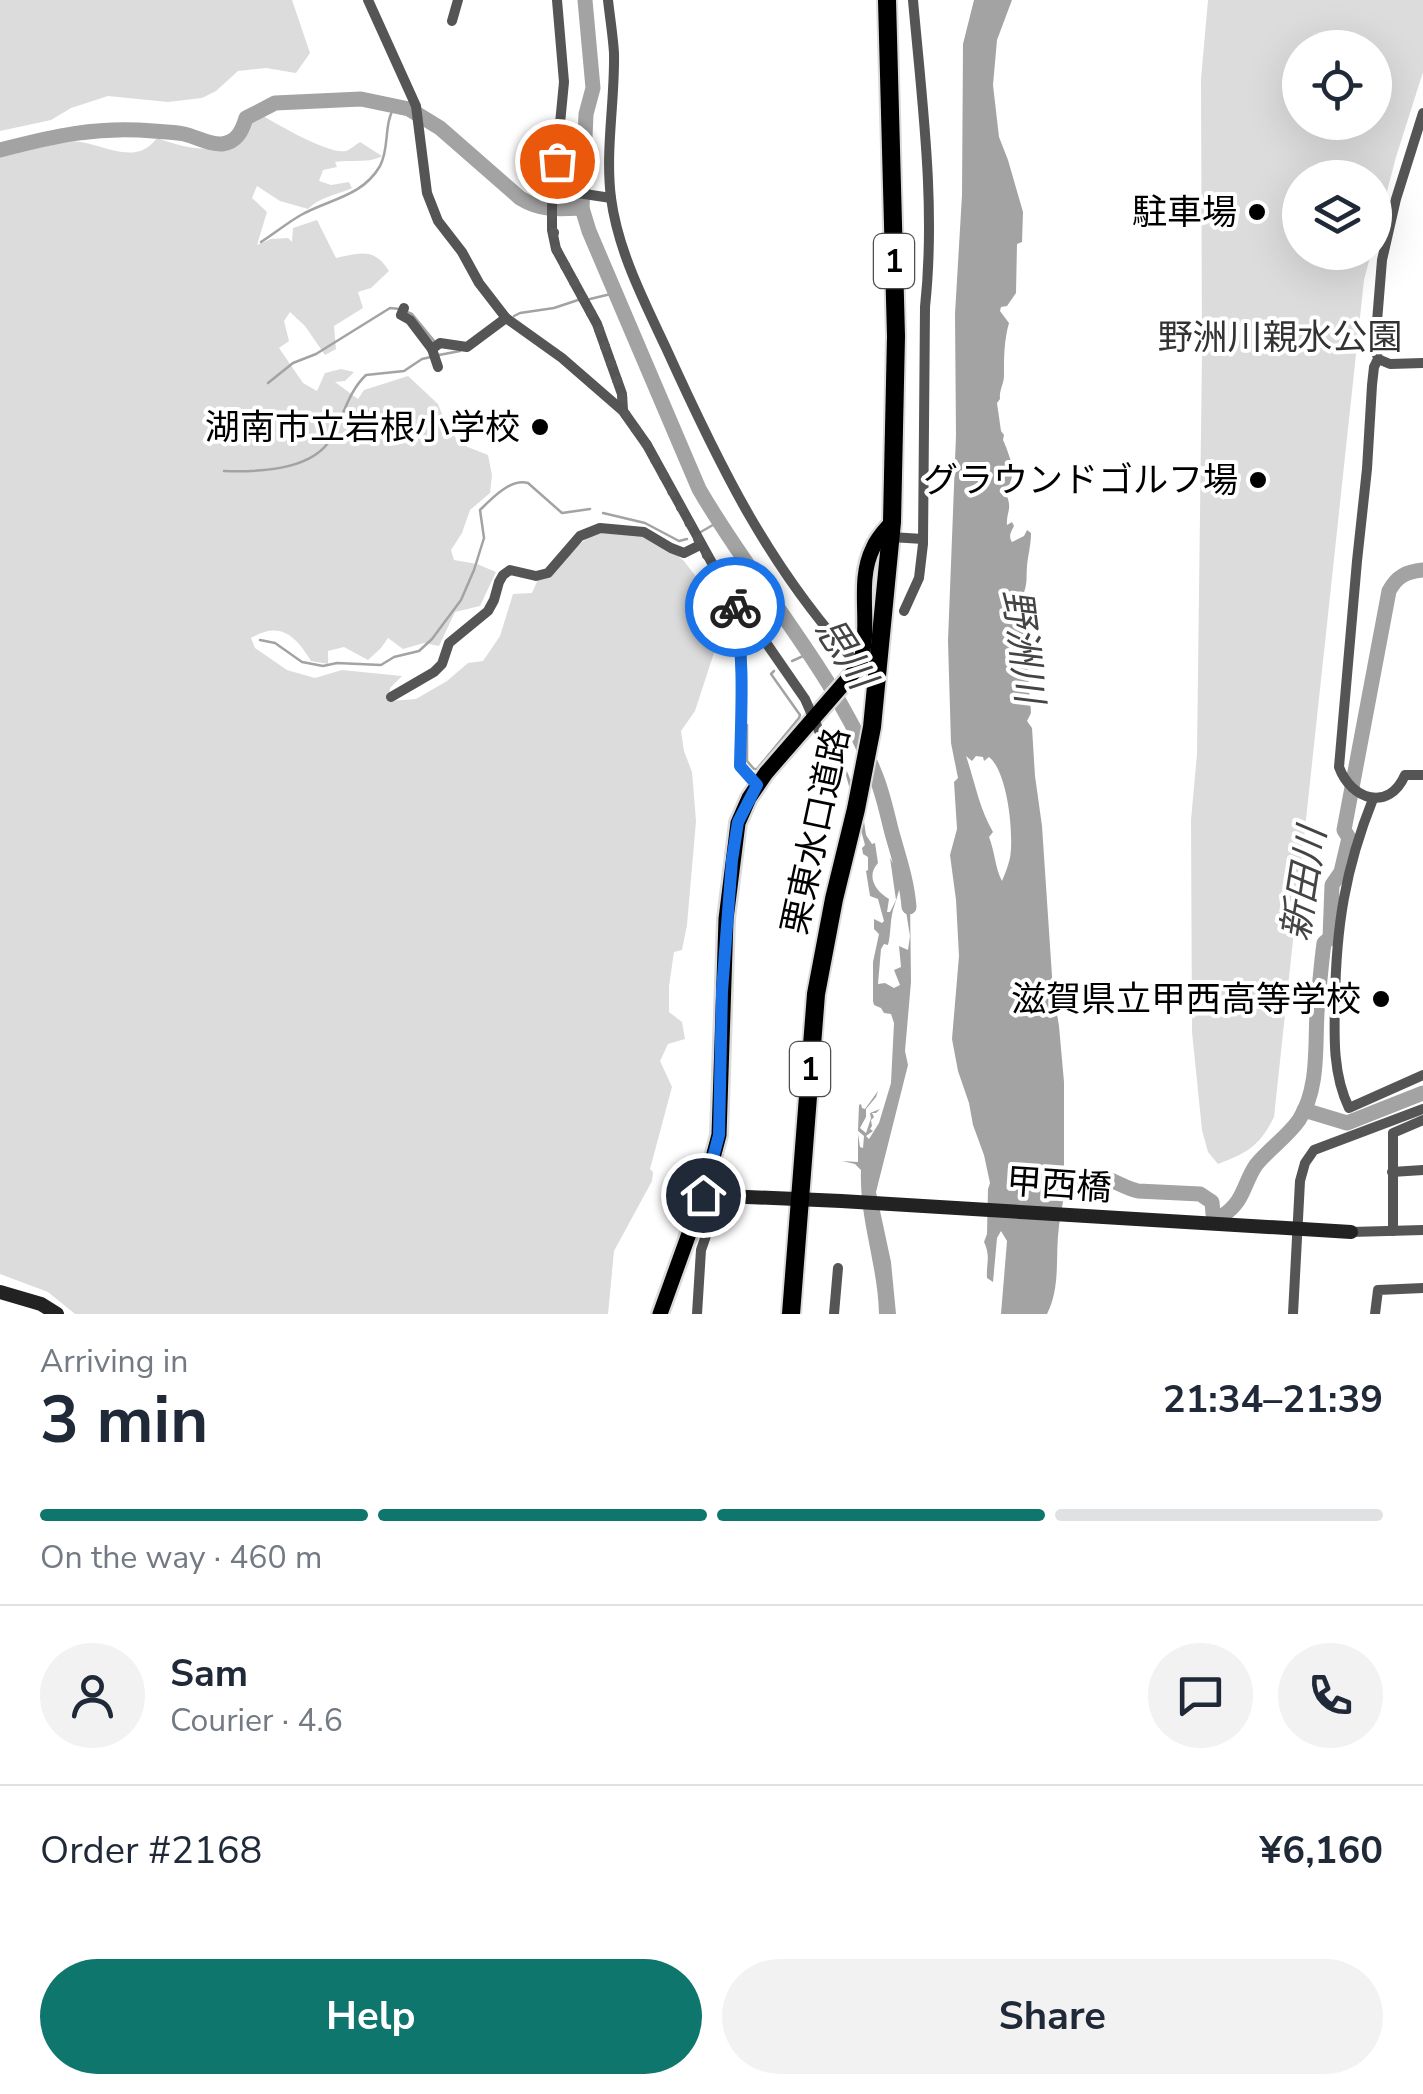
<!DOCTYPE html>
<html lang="en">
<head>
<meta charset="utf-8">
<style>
  body { margin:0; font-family:"Nunito Sans","Noto Sans JP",sans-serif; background:#f2f2f3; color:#1f2937; height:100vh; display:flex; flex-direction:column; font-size:38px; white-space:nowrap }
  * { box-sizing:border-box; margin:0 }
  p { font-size:32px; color:#747a83 }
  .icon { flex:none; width:55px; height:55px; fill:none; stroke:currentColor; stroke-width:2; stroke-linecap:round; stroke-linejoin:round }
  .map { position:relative; height:1314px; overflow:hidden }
  .panel { display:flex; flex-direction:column; background:#fff; flex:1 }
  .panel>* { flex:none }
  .tools { position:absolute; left:1282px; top:30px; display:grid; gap:20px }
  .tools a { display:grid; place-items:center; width:110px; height:110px; border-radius:50%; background:#fff; box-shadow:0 10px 40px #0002; font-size:50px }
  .pin { position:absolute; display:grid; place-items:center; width:85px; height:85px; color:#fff; margin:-42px; border:5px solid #fff; border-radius:50%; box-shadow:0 2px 10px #0007 }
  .courier { position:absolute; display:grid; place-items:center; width:100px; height:100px; margin:-50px; border:8px solid #1a73e8; border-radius:50%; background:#fff; color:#222; box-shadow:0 2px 12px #0007 }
  .headline em { font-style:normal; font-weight:700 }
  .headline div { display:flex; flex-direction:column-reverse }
  .headline { display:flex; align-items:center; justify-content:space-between; height:170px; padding:0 40px }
  h1 { font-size:65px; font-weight:700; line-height:75px }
  .bar { display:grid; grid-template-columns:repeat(4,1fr); gap:15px 10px; align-content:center; height:120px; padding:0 40px }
  .bar i { height:12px; border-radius:8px; background:#e0e1e3 }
  .bar .selected { background:#0f766e }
  .bar p { grid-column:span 4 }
  .line { display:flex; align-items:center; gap:25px; padding:0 40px; border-top:2px solid #e0e1e3 }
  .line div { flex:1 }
  .round { display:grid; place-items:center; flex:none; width:105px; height:105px; border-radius:52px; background:#f2f2f3 }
  .button { display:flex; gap:20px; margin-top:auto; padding:20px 40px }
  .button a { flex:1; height:115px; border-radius:60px; background:#0f766e; color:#fff; font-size:40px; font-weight:700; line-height:115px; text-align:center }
  .button a+a { background:#f2f2f3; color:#1f2937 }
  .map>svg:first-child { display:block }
  .green { fill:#dcdcdc; fill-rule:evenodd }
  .water { fill:#a3a3a3; fill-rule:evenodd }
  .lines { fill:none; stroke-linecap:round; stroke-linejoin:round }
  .stream { stroke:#a3a3a3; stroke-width:2.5 }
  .river { stroke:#a3a3a3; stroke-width:15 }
  .primary-casing { stroke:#dbdbdb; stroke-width:20 }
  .highway-casing { stroke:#dbdbdb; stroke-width:22 }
  .street { stroke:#555; stroke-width:10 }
  .secondary { stroke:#222; stroke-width:14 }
  .primary { stroke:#000; stroke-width:15 }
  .highway { stroke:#000; stroke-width:18 }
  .done { stroke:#595959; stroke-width:10; stroke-dasharray:0 18 }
  .route { stroke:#1a73e8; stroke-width:12 }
  .poi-dot { fill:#000; stroke:#fff; stroke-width:4 }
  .labels { text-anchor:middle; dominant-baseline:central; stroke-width:8; stroke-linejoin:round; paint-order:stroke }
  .shield { fill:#fff; stroke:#4c4c4c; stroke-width:2.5 }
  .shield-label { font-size:32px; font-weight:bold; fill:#000 }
  .poi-label { font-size:35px; fill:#000; stroke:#fff; text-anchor:end }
  .park-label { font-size:35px; fill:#333; stroke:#fff }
  .street-label { font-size:35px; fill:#000; stroke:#fff }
  .water-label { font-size:38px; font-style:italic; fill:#444; stroke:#fff }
</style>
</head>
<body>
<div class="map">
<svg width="1423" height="1314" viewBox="0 0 1423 1314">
  <rect width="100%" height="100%" fill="#fff"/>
  <g class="green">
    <polygon points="0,0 292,0 310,53 296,73 266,68 238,71 216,91 202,98 168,102 108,96 71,108 51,120 0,131"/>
    <path d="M1208,0H1423V72L1396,157L1375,237V178H1300V252L1371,253L1364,280L1274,1117C1260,1146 1247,1153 1218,1164L1208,1152L1202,1130L1192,1032L1191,820L1197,754L1202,352L1201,79ZM1300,48H1375V122H1300Z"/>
    <path d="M253,110C270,120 327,155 346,151C349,150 357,144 360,142L382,156C368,164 351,159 335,162L337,167L323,170L319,181L331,185L349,182L352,188C337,195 319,197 308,209L280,201L257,186L252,198L267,212L257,245L271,239L288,238L292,242L293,228L317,220L336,258C360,253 374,247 389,271L371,288L358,292L363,308L334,326L336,349L325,355L305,326L290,312L284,321L289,341L279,348L303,383L317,391L325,373L341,369L354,372L345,381L335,382L358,399L364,390L408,376L438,404L446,424L460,444L488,455L492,475L490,493L470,510L462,533L451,550L454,560L477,564L496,572L480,606L455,612L439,646L424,643L403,649L388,638L381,648L368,660L344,647L328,651V664L311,661C295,635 280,621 251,638L255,648L287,670L315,678L342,670L402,676L390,688L389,701L416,699L447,681L468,663L483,661L500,636L513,594L532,593L539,577L601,527L658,540L684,561L703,586L725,603V619L695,711L681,731L684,751L692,772L696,821L687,925L682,950L674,952L669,986V1012L682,1022L685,1039L668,1044L660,1061L672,1087L650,1169L653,1172L652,1181L614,1251L608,1314H75L48,1292L0,1274V155C22,149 47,140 70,141C101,141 134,169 157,138C182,147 206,153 232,145Z"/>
  </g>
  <g class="water">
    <path d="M974,0H1012L997,40L993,85L999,137L1008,160L1023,212L1022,242L1017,244L1016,293L1007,306L1001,307L1000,311L1009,323C1004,341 1004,356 1004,375C1004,385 999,389 1000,399L997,403L1001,431L1004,435L1003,440C1006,446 1012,463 1013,470C1013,477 1008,488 1006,494C1013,509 1006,512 1007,525L1012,522L1014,526C1011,532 1008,536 1012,542L1024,536L1027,530L1031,533C1031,545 1028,555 1027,566C1026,581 1028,583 1022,598L1031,713L1027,721L1032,728L1035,776L1042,826L1053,991L1059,1026L1064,1082V1170L1066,1181L1073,1185L1088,1173L1090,1175L1076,1187L1058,1179L1055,1181L1064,1194C1063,1205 1060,1215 1059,1226C1055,1255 1061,1287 1047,1314H1001L1007,1241L1001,1231L997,1238L993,1282L987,1278C986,1263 991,1257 984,1242L987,1234L988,1189L990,1183L984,1155L973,1125L969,1103L958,1071L952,1039L959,956L956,900L950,855L957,829L954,782L958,778L951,743L948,641L956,435L955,314L962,195L963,44ZM966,756L972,761L976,756L983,757L984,761L989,757C1008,772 1014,835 1010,858C1008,866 1005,874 1002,881C995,868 995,852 989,837L993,832C979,808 975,782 966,756Z"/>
    <path d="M841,757L862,807L866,835L872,844L875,843L878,863C866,876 875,891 889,899L887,912H890L896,900L890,858L894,865L897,860V870L902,876C900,888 897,898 893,910C890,921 891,933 888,945L884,944L881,949L878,984L885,983L894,988L900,985L894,970L901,967L899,946L908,950L910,936L905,905L908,898L906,889L910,899L911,982L905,1051L908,1065L876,1192L891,1262L896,1314H879C878,1265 859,1219 861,1170L855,1164L842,1161L858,1162V1134L860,1147L863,1148L864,1136L858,1131L859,1105L861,1104L862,1108L865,1109L878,1091L876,1097L866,1109V1117L860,1128L866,1133L871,1118L870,1113L880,1109L876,1113H872L874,1117L871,1120L872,1126L870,1129L873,1131L866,1136L869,1139L879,1123L891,1083L894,1023L891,1014L884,1013L881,1008L874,1005L873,1001V962L879,934L874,929V919L882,923L884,921L878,899L870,896L866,871L868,870V857L863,854L862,848L865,845Z"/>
  </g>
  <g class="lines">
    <g class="stream">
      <path d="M261,242C275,233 287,223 301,215C329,199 362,197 380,166C390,148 383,124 395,106"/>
      <polyline points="590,299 615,293"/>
      <polyline points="407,312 412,314 435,342"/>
      <polyline points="514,316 520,313 554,308 578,300"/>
      <polyline points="439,355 460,351"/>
      <polyline points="268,383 293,363 316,354 390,308 400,309"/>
      <path d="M224,471C256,472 307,471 328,443C343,421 346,394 366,375L404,371L422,359L431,357"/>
      <polyline points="603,513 645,523 679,541 687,539"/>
      <polyline points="699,533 718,522"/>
      <path d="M260,640L275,643L302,662L323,666L337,663L381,665L394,657L419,651L432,639L461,600L474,570L484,538L480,510C492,498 511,478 528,483L562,513L590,509"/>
      <polyline points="792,661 810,653"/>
      <polyline points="747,725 747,761 754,769 757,769 799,718 800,715 771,674 774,671"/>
    </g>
    <g class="river">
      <path d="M585,0L593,88L586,114L582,208L589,231L699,489C755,586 833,669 875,774C883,793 887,814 892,833C899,858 907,881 909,907"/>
      <path d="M0,150C54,136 97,126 153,131C164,132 175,132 184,134C197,137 209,145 222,144C237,142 242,131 246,118L275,103L361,99L409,109L440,128L520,198C541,211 559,209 582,208"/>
      <polyline points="1304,1110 1347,1123 1423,1093"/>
      <path d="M1040,1176L1044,1174C1056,1179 1068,1189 1079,1190C1099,1164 1115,1186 1138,1191L1200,1194L1212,1202L1213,1214L1222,1216C1245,1201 1243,1184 1256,1165C1269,1149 1287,1137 1299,1120C1319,1089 1315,1048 1317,1013C1319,989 1321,966 1324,943L1330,938L1332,885L1341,872L1349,838L1344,830L1389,591C1397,576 1406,572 1423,570"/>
    </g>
    <defs>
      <path id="primary" d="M660,1314L703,1195L719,1135L726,919L738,823L749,798L766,773L859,666C873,627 855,584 873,548C877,538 885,530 892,522"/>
      <polyline id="highway" points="791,1314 816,994 834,899 856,809 872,727 892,522 896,336 887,0"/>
    </defs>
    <use href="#primary" class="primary-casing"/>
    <use href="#highway" class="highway-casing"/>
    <g class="street">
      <path d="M368,0L416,106L427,193L438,221L462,252L479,283L506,318L562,358L623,411L647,445L734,603C745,656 741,713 740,766L757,785"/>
      <polyline points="557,0 564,82 552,207 552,230 556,249 597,324 622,394 623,410"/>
      <path d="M608,0C610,18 613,36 614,53C615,101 605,150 611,198C618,251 644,301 666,348C720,467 770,570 859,666"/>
      <polyline points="452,21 458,0"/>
      <path d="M1423,113L1396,199L1382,260L1375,346L1378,359L1374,367L1372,385L1367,469L1357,561L1339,767C1351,800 1389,812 1405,775H1423"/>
      <polyline points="554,192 558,190 611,198"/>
      <polyline points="404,308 401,315 410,320 432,349 440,343 467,347 506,318"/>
      <polyline points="432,349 438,367"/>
      <polyline points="1378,359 1390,364 1423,363"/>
      <polyline points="891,537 923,539"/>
      <polyline points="734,603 742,608 805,699 820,733"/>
      <path d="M904,611L919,578L923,544L925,307C936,205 922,102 913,0"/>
      <polyline points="391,697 434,672 442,664 449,643 488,611 494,600 499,582 503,575 510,570 536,576 548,573 580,536 600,528 644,532 671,548 684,553 700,545"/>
      <path d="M1373,799C1345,869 1336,927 1335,1002C1334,1038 1333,1075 1349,1108L1423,1075"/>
      <polyline points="1392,1172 1423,1170"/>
      <polyline points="1393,1231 1393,1133 1423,1120"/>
      <polyline points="1351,1232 1423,1230"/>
      <polyline points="697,1314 701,1250 716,1207 717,1196"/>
      <polyline points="834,1314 838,1268"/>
      <polyline points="1293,1314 1300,1181 1305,1163 1314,1150 1423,1109"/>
      <polyline points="1375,1314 1378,1290 1423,1288"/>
    </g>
    <g class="secondary">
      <polyline points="703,1195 841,1201 1351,1232"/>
      <polyline points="0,1292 41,1304 57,1314"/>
    </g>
    <use href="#primary" class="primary"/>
    <use href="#highway" class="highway"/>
  </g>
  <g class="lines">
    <polyline class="done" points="557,161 552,215 556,249 597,324 622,394 623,411 647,445 735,607"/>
    <path class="route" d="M703,1195L719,1135L722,991L732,860L738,822L757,785L740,766C741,714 745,659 735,607"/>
  </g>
  <g class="poi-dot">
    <circle cx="1257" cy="212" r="10"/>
    <circle cx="540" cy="427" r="10"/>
    <circle cx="1258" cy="480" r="10"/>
    <circle cx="1381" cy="999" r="10"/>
  </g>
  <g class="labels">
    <g class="shield">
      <rect x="874" y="234" width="40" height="54" rx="8"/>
      <rect x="790" y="1042" width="40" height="54" rx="8"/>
    </g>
    <g class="shield-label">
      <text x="894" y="261">1</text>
      <text x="810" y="1069">1</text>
    </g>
    <g class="poi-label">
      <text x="1237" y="212">駐車場</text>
      <text x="520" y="427">湖南市立岩根小学校</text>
      <text x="1238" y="480">グラウンドゴルフ場</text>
      <text x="1361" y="999">滋賀県立甲西高等学校</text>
    </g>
    <g class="park-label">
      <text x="1280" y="337">野洲川親水公園</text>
    </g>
    <g class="street-label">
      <text transform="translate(816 831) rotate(-78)">栗東水口道路</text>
      <text transform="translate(1059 1185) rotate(4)">甲西橋</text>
    </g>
    <g class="water-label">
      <text transform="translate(1023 646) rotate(83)">野洲川</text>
      <text transform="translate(845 653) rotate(57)">思川</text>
      <text transform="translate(1304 884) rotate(-81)">新田川</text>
    </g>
  </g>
</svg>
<div class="tools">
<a><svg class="icon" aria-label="locate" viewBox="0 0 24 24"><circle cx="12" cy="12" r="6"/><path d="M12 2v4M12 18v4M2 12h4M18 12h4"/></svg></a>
<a><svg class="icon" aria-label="layers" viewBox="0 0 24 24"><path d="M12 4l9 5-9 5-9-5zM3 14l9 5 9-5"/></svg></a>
</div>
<div class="pin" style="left:557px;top:161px;background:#ea580c"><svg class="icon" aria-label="bag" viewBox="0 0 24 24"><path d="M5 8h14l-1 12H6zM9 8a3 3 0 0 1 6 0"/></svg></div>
<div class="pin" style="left:703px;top:1195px;background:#1f2937"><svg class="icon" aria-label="home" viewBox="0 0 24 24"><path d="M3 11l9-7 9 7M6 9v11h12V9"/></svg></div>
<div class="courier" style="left:735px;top:607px"><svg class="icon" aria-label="bike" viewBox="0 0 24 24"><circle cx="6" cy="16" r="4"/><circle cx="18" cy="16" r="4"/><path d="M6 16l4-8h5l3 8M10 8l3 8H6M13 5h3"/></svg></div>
</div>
<section class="panel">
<div class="headline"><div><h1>3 min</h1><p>Arriving in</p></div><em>21:34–21:39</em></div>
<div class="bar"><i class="selected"></i><i class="selected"></i><i class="selected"></i><i></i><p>On the way · 460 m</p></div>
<div class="line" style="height:180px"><a class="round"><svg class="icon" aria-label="person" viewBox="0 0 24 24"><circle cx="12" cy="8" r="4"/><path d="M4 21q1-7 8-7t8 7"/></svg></a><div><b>Sam</b><p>Courier · 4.6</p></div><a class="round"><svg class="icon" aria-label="chat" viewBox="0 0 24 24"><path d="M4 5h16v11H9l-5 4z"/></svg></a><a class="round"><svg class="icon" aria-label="phone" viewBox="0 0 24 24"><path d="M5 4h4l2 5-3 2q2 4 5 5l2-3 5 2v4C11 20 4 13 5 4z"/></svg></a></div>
<div class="line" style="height:130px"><div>Order #2168</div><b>¥6,160</b></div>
<div class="button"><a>Help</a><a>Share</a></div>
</section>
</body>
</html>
